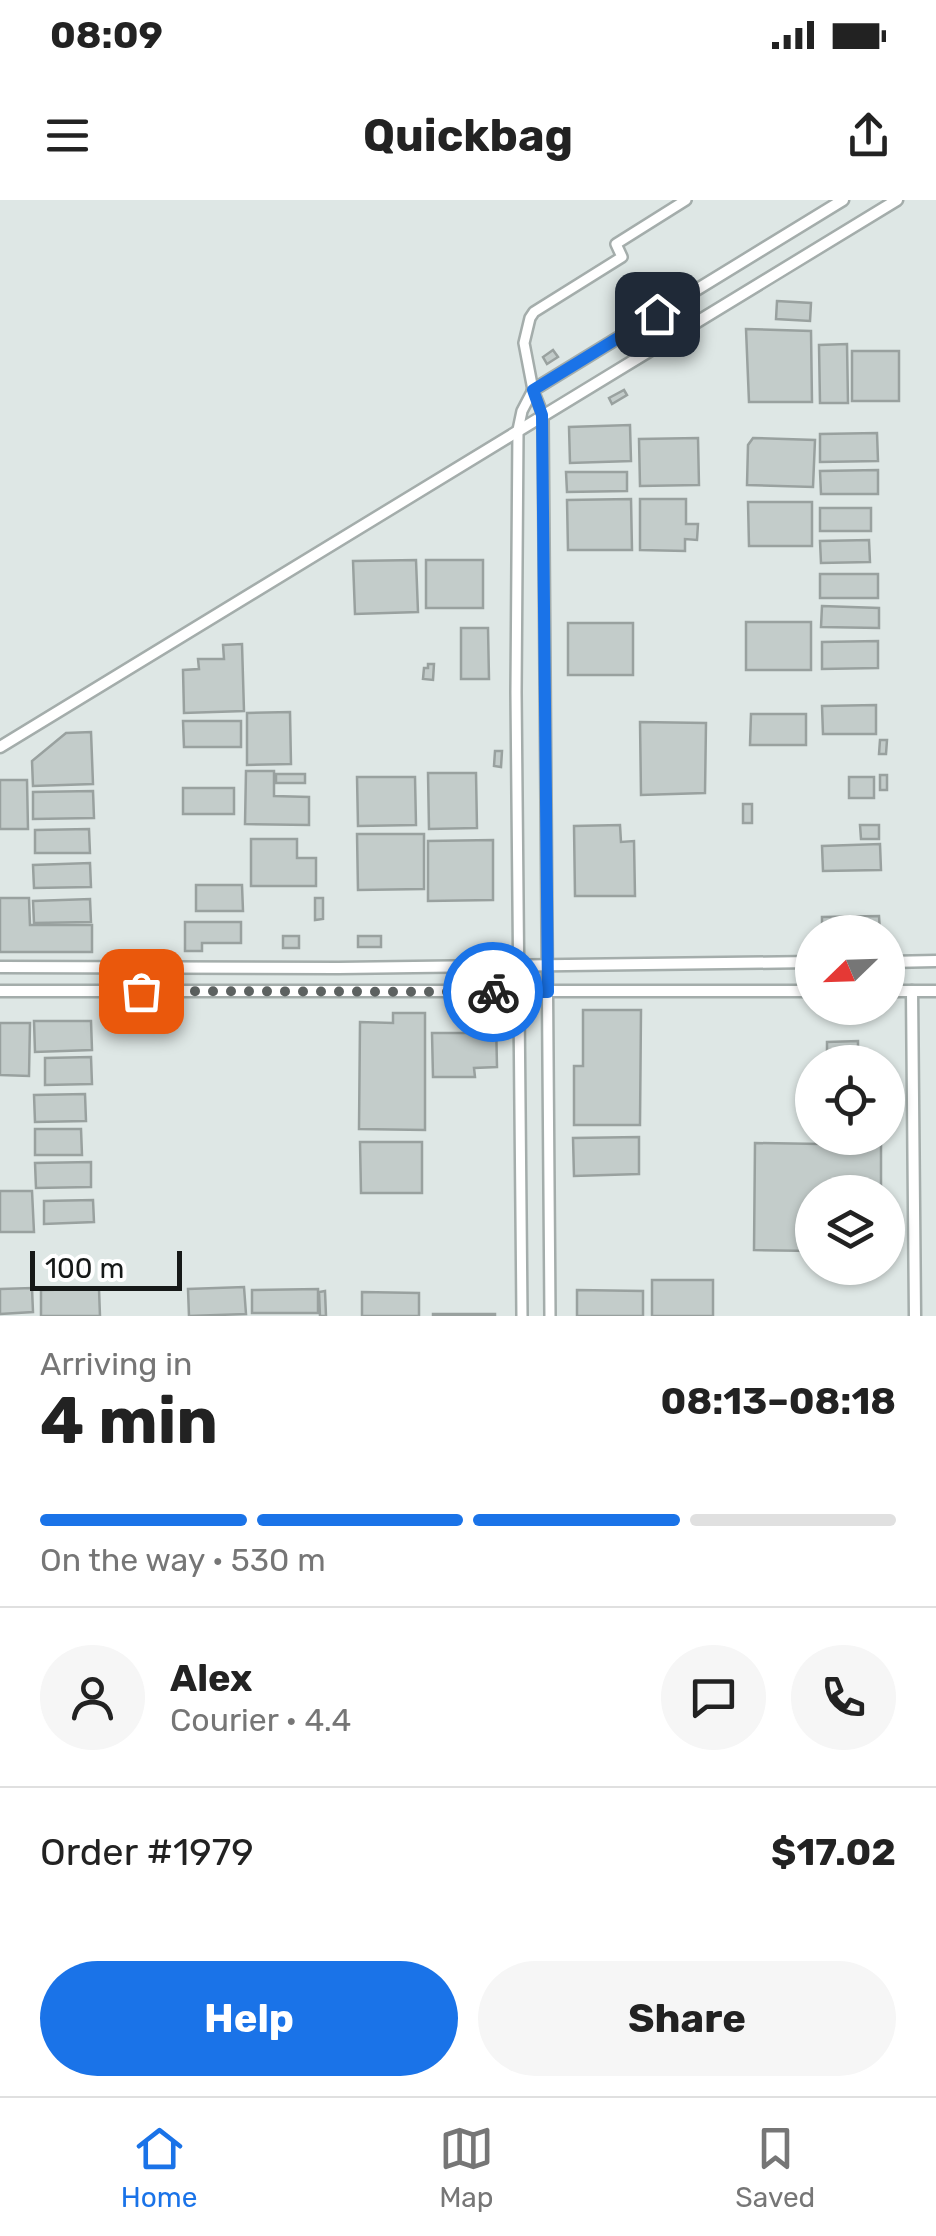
<!DOCTYPE html>
<html lang="en">
<head>
<meta charset="utf-8">
<style>
  body { margin:0; font-family:Rubik,sans-serif; background:#f6f6f6; color:#222; height:100vh; display:flex; flex-direction:column; font-size:38px; white-space:nowrap }
  * { box-sizing:border-box; margin:0 }
  p { font-size:32px; color:#767676 }
  .icon { flex:none; width:55px; height:55px; fill:none; stroke:currentColor; stroke-width:2; stroke-linecap:round; stroke-linejoin:round }
  .map { position:relative; height:1116px; overflow:hidden }
  .sheet { display:flex; flex-direction:column; background:#fff; flex:1 }
  .sheet>* { flex:none }
  .needle { width:65px; rotate:247deg }
  .tools { position:absolute; left:795px; top:715px; display:grid; gap:20px }
  .tools a { display:grid; place-items:center; width:110px; height:110px; border-radius:50%; background:#fff; box-shadow:0 2px 8px #0004; font-size:50px }
  .scale { position:absolute; left:30px; bottom:25px; width:152px; box-sizing:border-box; padding-left:10px; border:5px solid #161918; border-top:0; font-size:28px; line-height:35px; white-space:nowrap; color:#161918; -webkit-text-stroke:8px #fff; paint-order:stroke }
  .pin { position:absolute; display:grid; place-items:center; width:85px; height:85px; color:#fff; margin:-42px; border-radius:20px; box-shadow:0 5px 15px #0006 }
  .courier { position:absolute; display:grid; place-items:center; width:100px; height:100px; margin:-50px; border:8px solid #1a73e8; border-radius:50%; background:#fff; color:#222; box-shadow:0 2px 12px #0007 }
  .headline em { font-style:normal; font-weight:700 }
  .headline div { display:flex; flex-direction:column-reverse }
  .headline { display:flex; align-items:center; justify-content:space-between; height:170px; padding:0 40px }
  h1 { font-size:65px; font-weight:700; line-height:75px }
  .bar { display:grid; grid-template-columns:repeat(4,1fr); gap:15px 10px; align-content:center; height:120px; padding:0 40px }
  .bar i { height:12px; border-radius:8px; background:#e0e0e0 }
  .bar .on { background:#1a73e8 }
  .bar p { grid-column:span 4 }
  .line { display:flex; align-items:center; gap:25px; padding:0 40px; border-top:2px solid #e0e0e0 }
  .line div { flex:1 }
  .round { display:grid; place-items:center; flex:none; width:105px; height:105px; border-radius:52px; background:#f6f6f6 }
  .button { display:flex; gap:20px; margin-top:auto; padding:20px 40px }
  .button a { flex:1; height:115px; border-radius:60px; background:#1a73e8; color:#fff; font-size:40px; font-weight:700; line-height:115px; text-align:center }
  .button a+a { background:#f6f6f6; color:#222 }
  .status { display:flex; justify-content:space-between; align-items:center; height:70px; padding:0 50px; background:#fff; direction:ltr }
  .status svg { height:28px; fill:currentColor }
  header { display:flex; justify-content:space-between; align-items:center; height:130px; padding:0 40px; background:#fff; font-size:45px; font-weight:700 }
  .tab-bar { display:flex; justify-content:space-around; align-items:center; height:140px; border-top:2px solid #e0e0e0; background:#fff; font-size:28px; color:#767676 }
  .tab-bar a { display:grid; justify-items:center; gap:5px }
  .tab-bar .on { color:#1a73e8 }
  .map>svg:first-child { display:block }
  .building { fill:#c3ccca; stroke:#99a19f; stroke-width:2.5 }
  .lines { fill:none; stroke-linecap:round; stroke-linejoin:round }
  .minor-casing { stroke:#a4adab; stroke-width:14 }
  .tertiary-casing { stroke:#a4adab; stroke-width:15 }
  .minor { stroke:#fff; stroke-width:9 }
  .tertiary { stroke:#fff; stroke-width:10 }
  .done { stroke:#5c6160; stroke-width:10; stroke-dasharray:0 18 }
  .route { stroke:#1a73e8; stroke-width:12 }
</style>
</head>
<body>
<div class="status"><b>08:09</b><svg viewBox="0 0 49 12"><path d="M0 12V9h3v3zM5 12V6h3v6zM10 12V3h3v9zM15 12V0h3v12zM26 1h20v11H26zM47 4h2v5h-2z"/></svg></div>
<header><svg class="icon" aria-label="menu" viewBox="0 0 24 24"><path d="M4 6h16M4 12h16M4 18h16"/></svg>Quickbag<svg class="icon" aria-label="share" viewBox="0 0 24 24"><path d="M12 15V3M7 8l5-5 5 5M5 13v7h14v-7"/></svg></header>
<div class="map">
<svg width="936" height="1116" viewBox="0 0 936 1116">
  <rect width="100%" height="100%" fill="#dee7e5"/>
  <g class="building">
    <polygon points="777,101 811,103 810,121 776,119"/>
    <polygon points="746,129 811,131 812,202 749,202"/>
    <polygon points="847,144 848,203 820,203 819,145"/>
    <polygon points="553,150 558,157 547,164 543,157"/>
    <rect x="852" y="151" width="47" height="50"/>
    <polygon points="624,190 627,195 612,204 609,198"/>
    <polygon points="630,225 631,261 570,263 569,227"/>
    <polygon points="877,233 878,261 820,262 820,234"/>
    <polygon points="698,238 699,285 640,286 639,239"/>
    <polygon points="753,238 815,240 813,287 747,285 748,245"/>
    <polygon points="878,270 878,294 821,294 820,271"/>
    <polygon points="566,272 627,272 627,291 567,292"/>
    <polygon points="631,299 632,350 568,350 567,300"/>
    <polygon points="640,299 686,299 686,324 698,324 697,340 685,339 685,351 640,350"/>
    <polygon points="748,302 812,302 812,346 749,346"/>
    <rect x="820" y="308" width="51" height="23"/>
    <polygon points="869,340 870,362 821,363 820,341"/>
    <polygon points="416,360 418,412 355,414 353,361"/>
    <rect x="426" y="360" width="57" height="48"/>
    <rect x="820" y="374" width="58" height="24"/>
    <polygon points="822,406 879,408 879,428 821,427"/>
    <rect x="746" y="422" width="65" height="48"/>
    <rect x="568" y="423" width="65" height="52"/>
    <polygon points="461,428 488,428 489,479 461,479"/>
    <polygon points="878,441 878,468 822,469 822,442"/>
    <polygon points="242,444 244,511 184,513 183,470 199,469 198,459 224,459 223,445"/>
    <polygon points="428,464 434,464 433,480 423,479 424,468 428,468"/>
    <polygon points="876,505 876,534 823,534 822,506"/>
    <polygon points="290,512 291,564 247,565 247,513"/>
    <polygon points="751,514 806,514 806,545 750,545"/>
    <polygon points="183,521 241,521 241,547 184,547"/>
    <polygon points="640,522 706,523 705,593 641,595"/>
    <polygon points="91,532 93,584 33,586 32,561 66,533"/>
    <polygon points="880,540 887,540 886,554 879,554"/>
    <polygon points="495,551 502,551 501,567 494,566"/>
    <polygon points="246,571 274,571 274,596 309,597 309,625 245,624"/>
    <polygon points="428,573 476,573 477,628 429,629"/>
    <rect x="276" y="574" width="29" height="9"/>
    <rect x="880" y="575" width="7" height="15"/>
    <polygon points="357,577 415,577 416,625 358,626"/>
    <rect x="849" y="577" width="25" height="21"/>
    <polygon points="0,580 27,580 28,629 0,629"/>
    <rect x="183" y="588" width="51" height="26"/>
    <polygon points="93,591 94,618 33,619 33,592"/>
    <rect x="743" y="604" width="9" height="19"/>
    <polygon points="620,625 621,642 634,641 635,696 575,696 574,626"/>
    <polygon points="860,625 879,625 879,639 861,639"/>
    <polygon points="89,629 90,653 35,653 35,630"/>
    <polygon points="357,634 424,634 424,689 358,690"/>
    <polygon points="251,639 297,639 297,658 316,658 316,686 251,686"/>
    <polygon points="493,640 493,700 428,701 428,641"/>
    <polygon points="880,644 881,670 823,671 822,646"/>
    <polygon points="90,663 91,687 34,688 33,665"/>
    <polygon points="196,685 242,685 243,711 196,711"/>
    <polygon points="0,698 29,698 30,725 92,725 92,752 0,752"/>
    <polygon points="315,698 323,698 323,719 315,720"/>
    <polygon points="90,699 91,722 34,723 33,701"/>
    <polygon points="879,716 880,732 822,732 822,717"/>
    <polygon points="185,722 241,722 241,743 202,743 202,751 185,751"/>
    <rect x="283" y="736" width="16" height="12"/>
    <rect x="358" y="736" width="23" height="11"/>
    <polygon points="583,810 641,810 640,925 574,925 574,866 583,866"/>
    <polygon points="393,813 425,813 425,930 359,929 360,822 393,823"/>
    <polygon points="476,820 496,820 497,867 474,868 475,877 433,877 432,833 476,833"/>
    <polygon points="34,821 91,821 92,850 35,852"/>
    <polygon points="0,823 30,823 29,876 0,875"/>
    <polygon points="858,841 858,862 827,862 827,842"/>
    <polygon points="91,857 92,884 45,885 45,858"/>
    <polygon points="85,894 86,921 35,922 34,895"/>
    <polygon points="35,929 81,929 82,955 35,955"/>
    <polygon points="639,937 639,974 574,976 573,938"/>
    <polygon points="360,942 422,942 422,993 361,993"/>
    <polygon points="755,943 881,945 881,992 812,992 812,1051 754,1050"/>
    <polygon points="91,962 91,987 36,988 35,963"/>
    <polygon points="0,991 32,991 34,1032 0,1032"/>
    <polygon points="93,1000 94,1022 44,1024 44,1001"/>
    <rect x="652" y="1080" width="61" height="36"/>
    <polygon points="244,1087 246,1114 189,1116 188,1089"/>
    <polygon points="32,1088 33,1112 0,1114 0,1089"/>
    <polygon points="99,1089 100,1116 41,1116 41,1090"/>
    <polygon points="318,1089 318,1113 252,1113 252,1090"/>
    <polygon points="577,1090 643,1091 643,1116 577,1116"/>
    <polygon points="325,1091 326,1116 320,1116 319,1092"/>
    <polygon points="362,1092 419,1093 419,1116 362,1116"/>
    <rect x="433" y="1114" width="62" height="2"/>
  </g>
  <g class="lines">
    <defs>
      <g id="minor">
        <polyline points="522,1116 516,492 518,230 522,211 533,190"/>
        <polyline points="550,1116 543,215 533,190 524,143 530,118 534,112 622,57 616,44 686,0"/>
      </g>
      <g id="tertiary">
        <polyline points="533,190 843,0"/>
        <polyline points="0,547 897,0"/>
        <polyline points="888,762 936,761"/>
        <polyline points="0,767 338,768 812,762"/>
        <polyline points="0,791 812,791"/>
        <polyline points="888,791 936,791"/>
        <polyline points="912,791 915,1116"/>
      </g>
    </defs>
    <use href="#minor" class="minor-casing"/>
    <use href="#tertiary" class="tertiary-casing"/>
    <use href="#minor" class="minor"/>
    <use href="#tertiary" class="tertiary"/>
  </g>
  <g class="lines">
    <polyline class="done" points="141,791 493,792"/>
    <polyline class="route" points="493,792 548,792 542,215 533,190 657,114"/>
  </g>
</svg>
<div class="tools">
<a><svg class="needle" viewBox="-14 -14 28 28"><path d="M0-13l5 13h-10z" fill="#e53935"/><path d="M0 13l5-13h-10z" fill="#767676"/></svg></a>
<a><svg class="icon" aria-label="locate" viewBox="0 0 24 24"><circle cx="12" cy="12" r="6"/><path d="M12 2v4M12 18v4M2 12h4M18 12h4"/></svg></a>
<a><svg class="icon" aria-label="layers" viewBox="0 0 24 24"><path d="M12 4l9 5-9 5-9-5zM3 14l9 5 9-5"/></svg></a>
</div>
<div class="scale">100 m</div>
<div class="pin" style="left:141px;top:791px;background:#ea580c"><svg class="icon" aria-label="bag" viewBox="0 0 24 24"><path d="M5 8h14l-1 12H6zM9 8a3 3 0 0 1 6 0"/></svg></div>
<div class="pin" style="left:657px;top:114px;background:#1f2937"><svg class="icon" aria-label="home" viewBox="0 0 24 24"><path d="M3 11l9-7 9 7M6 9v11h12V9"/></svg></div>
<div class="courier" style="left:493px;top:792px"><svg class="icon" aria-label="bike" viewBox="0 0 24 24"><circle cx="6" cy="16" r="4"/><circle cx="18" cy="16" r="4"/><path d="M6 16l4-8h5l3 8M10 8l3 8H6M13 5h3"/></svg></div>
</div>
<section class="sheet">
<div class="headline"><div><h1>4 min</h1><p>Arriving in</p></div><em>08:13–08:18</em></div>
<div class="bar"><i class="on"></i><i class="on"></i><i class="on"></i><i></i><p>On the way · 530 m</p></div>
<div class="line" style="height:180px"><a class="round"><svg class="icon" aria-label="person" viewBox="0 0 24 24"><circle cx="12" cy="8" r="4"/><path d="M4 21q1-7 8-7t8 7"/></svg></a><div><b>Alex</b><p>Courier · 4.4</p></div><a class="round"><svg class="icon" aria-label="chat" viewBox="0 0 24 24"><path d="M4 5h16v11H9l-5 4z"/></svg></a><a class="round"><svg class="icon" aria-label="phone" viewBox="0 0 24 24"><path d="M5 4h4l2 5-3 2q2 4 5 5l2-3 5 2v4C11 20 4 13 5 4z"/></svg></a></div>
<div class="line" style="height:130px"><div>Order #1979</div><b>$17.02</b></div>
<div class="button"><a>Help</a><a>Share</a></div>
</section>
<nav class="tab-bar">
<a class="on"><svg class="icon" aria-label="home" viewBox="0 0 24 24"><path d="M3 11l9-7 9 7M6 9v11h12V9"/></svg>Home</a>
<a><svg class="icon" aria-label="map" viewBox="0 0 24 24"><path d="M3 6l6-2 6 2 6-2v14l-6 2-6-2-6 2zM9 4v14M15 6v14"/></svg>Map</a>
<a><svg class="icon" aria-label="saved" viewBox="0 0 24 24"><path d="M7 4h10v16l-5-4-5 4z"/></svg>Saved</a>
</nav>
</body>
</html>
